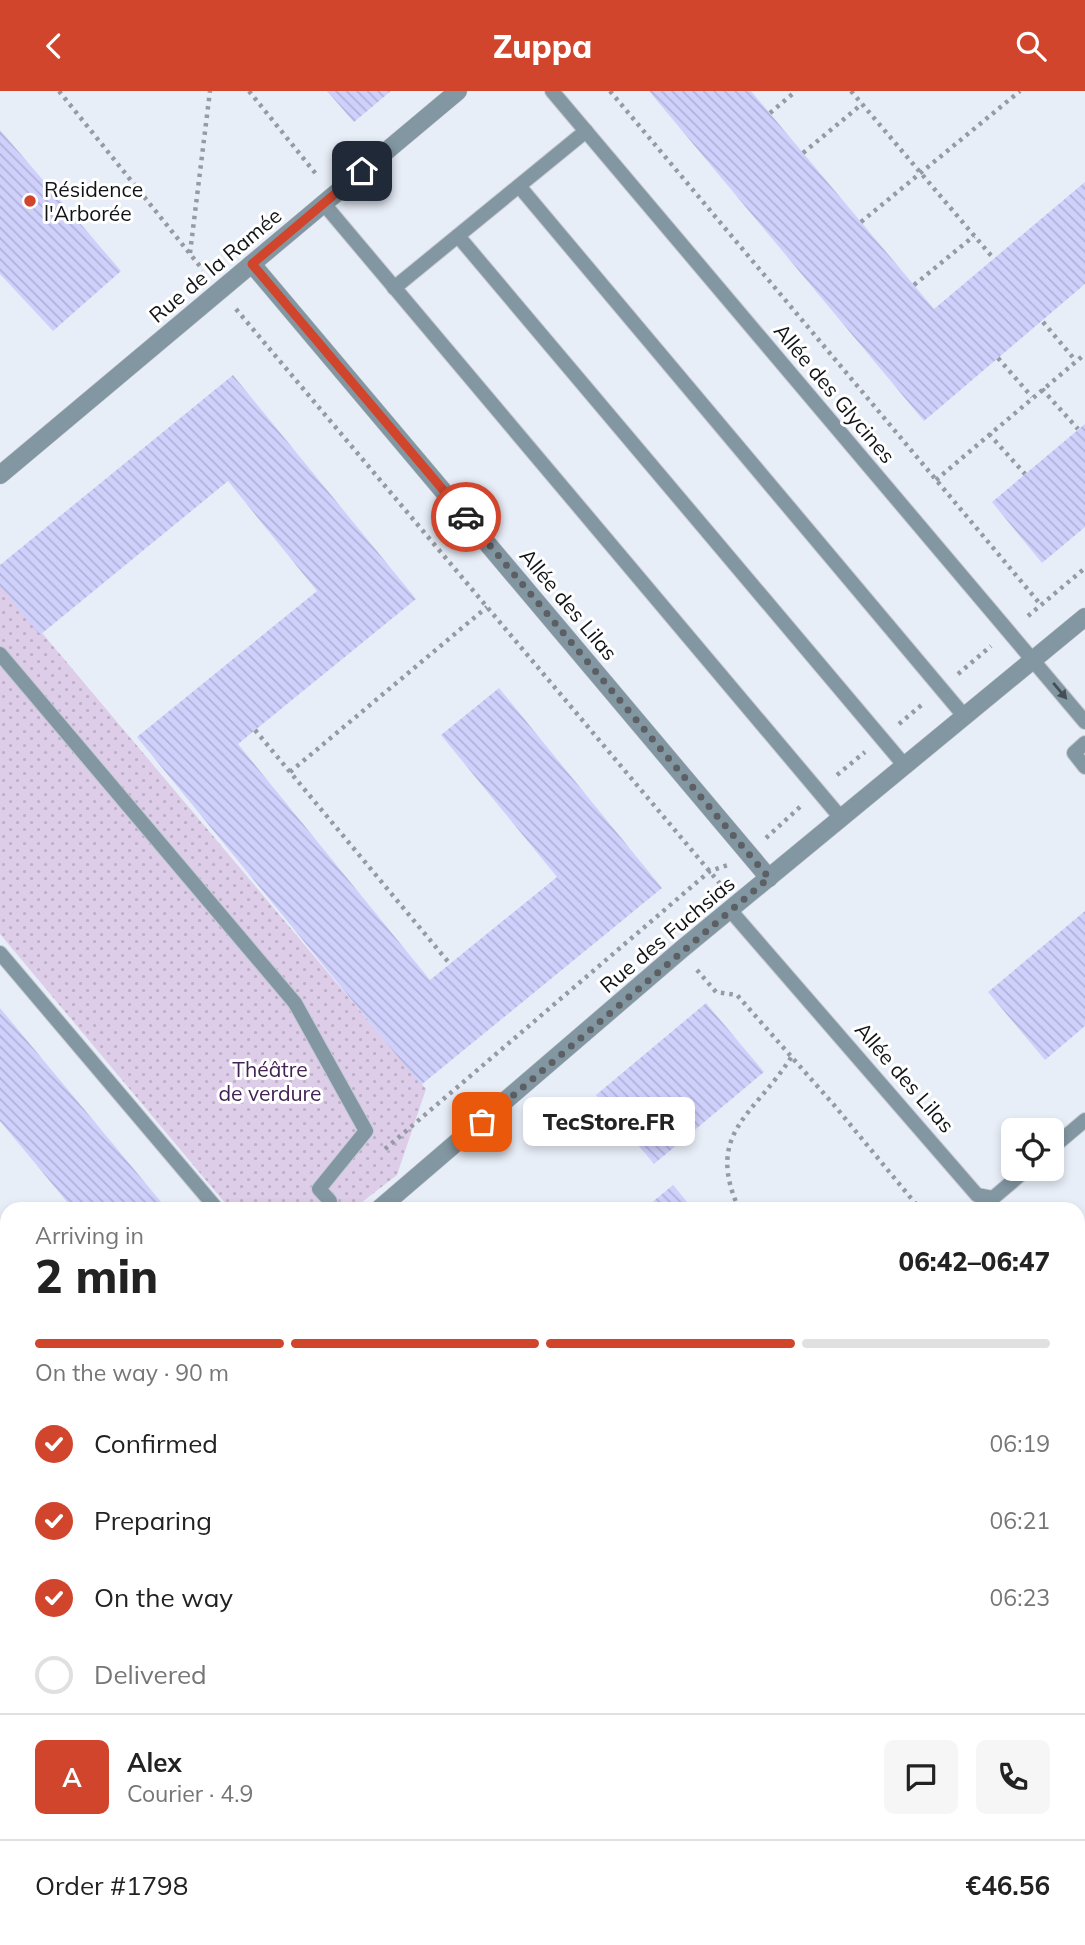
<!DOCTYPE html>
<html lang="en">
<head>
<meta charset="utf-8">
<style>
  body { margin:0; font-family:Mulish,sans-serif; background:#f6f6f6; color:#222; height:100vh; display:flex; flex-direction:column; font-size:26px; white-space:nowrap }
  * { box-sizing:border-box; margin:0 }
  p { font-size:23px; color:#767676 }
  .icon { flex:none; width:38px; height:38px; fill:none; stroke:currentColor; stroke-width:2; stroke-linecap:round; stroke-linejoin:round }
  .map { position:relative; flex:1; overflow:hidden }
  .drawer { position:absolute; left:0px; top:1111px; width:1085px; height:744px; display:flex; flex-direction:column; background:#fff; border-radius:21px 21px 0 0; box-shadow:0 4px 10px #0003 }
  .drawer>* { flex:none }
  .controls { position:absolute; left:1001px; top:1027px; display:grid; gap:14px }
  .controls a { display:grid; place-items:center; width:63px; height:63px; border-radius:10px; background:#fff; box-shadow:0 4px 10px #0003; font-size:35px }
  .pin { position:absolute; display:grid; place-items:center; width:60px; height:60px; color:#fff; margin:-30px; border-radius:14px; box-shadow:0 4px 10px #0006 }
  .courier { position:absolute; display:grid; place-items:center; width:70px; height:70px; margin:-35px; border:5px solid #d1452d; border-radius:50%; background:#fff; color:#222; box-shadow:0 2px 9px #0007 }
  .bubble { position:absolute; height:49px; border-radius:10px; background:#fff; box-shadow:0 4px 10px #0003; font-size:23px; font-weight:800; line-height:49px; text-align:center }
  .overview em { font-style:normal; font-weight:800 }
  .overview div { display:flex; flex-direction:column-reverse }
  .overview { display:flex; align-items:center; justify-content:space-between; height:119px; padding:0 35px }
  h1 { font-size:46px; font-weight:800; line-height:52px }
  .bar { display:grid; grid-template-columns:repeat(4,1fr); gap:10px 7px; align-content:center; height:84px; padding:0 35px }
  .bar i { height:9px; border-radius:5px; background:#e0e0e0 }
  .bar .current { background:#d1452d }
  .bar p { grid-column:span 4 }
  .line { display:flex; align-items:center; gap:18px; padding:0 35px; border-top:2px solid #e0e0e0 }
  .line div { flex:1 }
  .round { display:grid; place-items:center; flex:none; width:74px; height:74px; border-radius:10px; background:#f6f6f6 }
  ol { padding:0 35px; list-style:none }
  li { display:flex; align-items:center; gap:21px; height:77px }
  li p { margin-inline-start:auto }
  li .icon { padding:7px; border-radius:50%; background:#d1452d; color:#fff; stroke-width:4 }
  li:last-child { color:#767676 }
  li i { width:38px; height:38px; border:4px solid #e0e0e0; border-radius:50% }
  header { display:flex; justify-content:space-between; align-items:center; height:91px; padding:0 35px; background:#d1452d; color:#fff; font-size:32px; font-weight:800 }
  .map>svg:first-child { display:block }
  .grass { fill:url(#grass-tufts) }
  .park { fill:url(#park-dots) }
  .pitch { fill:#ddcde8 }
  .building { fill:url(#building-back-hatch) }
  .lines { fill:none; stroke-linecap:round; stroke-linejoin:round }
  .lane-casing { stroke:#c6cbd4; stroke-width:16 }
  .street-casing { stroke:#c6cbd4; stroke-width:19 }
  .path { stroke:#969aa2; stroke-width:4.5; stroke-dasharray:3.5 5; stroke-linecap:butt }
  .lane { stroke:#8397a2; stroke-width:14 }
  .street { stroke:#8397a2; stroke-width:18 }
  .oneway { fill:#444e55 }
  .done { stroke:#5c6065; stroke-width:7; stroke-dasharray:0 12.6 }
  .route { stroke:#d1452d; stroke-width:9 }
  .poi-dot { fill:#d1452d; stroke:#fff; stroke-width:2.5 }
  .labels { text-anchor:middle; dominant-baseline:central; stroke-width:6; stroke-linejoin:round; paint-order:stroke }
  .poi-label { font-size:21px; fill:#111316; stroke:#fff; text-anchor:start }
  .street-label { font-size:21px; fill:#111316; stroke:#fff }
  .park-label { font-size:21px; fill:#422254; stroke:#fff }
</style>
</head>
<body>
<header><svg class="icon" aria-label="back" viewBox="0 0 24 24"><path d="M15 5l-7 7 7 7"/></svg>Zuppa<svg class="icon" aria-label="search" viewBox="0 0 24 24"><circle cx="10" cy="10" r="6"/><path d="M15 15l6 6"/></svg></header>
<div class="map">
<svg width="1085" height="1854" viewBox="0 0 1085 1854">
  <defs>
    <pattern id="grass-tufts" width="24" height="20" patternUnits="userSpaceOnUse" patternTransform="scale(1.75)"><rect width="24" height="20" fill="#ddcde8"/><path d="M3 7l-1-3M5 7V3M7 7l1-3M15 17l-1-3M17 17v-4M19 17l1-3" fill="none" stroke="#bdafc6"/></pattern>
    <pattern id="park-dots" width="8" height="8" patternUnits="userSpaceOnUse" patternTransform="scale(1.75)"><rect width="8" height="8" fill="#ddcde8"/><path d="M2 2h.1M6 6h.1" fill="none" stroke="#bdafc6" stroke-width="1.8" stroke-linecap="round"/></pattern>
    <pattern id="building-back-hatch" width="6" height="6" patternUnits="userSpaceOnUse" patternTransform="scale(1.75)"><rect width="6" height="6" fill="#cfd0fc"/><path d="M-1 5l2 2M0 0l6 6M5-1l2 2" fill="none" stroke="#b1b2d7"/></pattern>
  </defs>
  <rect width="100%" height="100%" fill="#e8eef8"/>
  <g class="grass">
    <polygon points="1080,1216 1085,1221 1085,1256 1078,1248"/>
    <polygon points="1085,1414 1085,1738 1078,1744 1078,1420"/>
    <polygon points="705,1848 954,1848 947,1854 705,1854"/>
  </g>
  <g class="park">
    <polygon points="0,492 426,998 397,1084 353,1118 230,1118 0,843"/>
    <polygon points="633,1848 683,1848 683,1854 626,1854"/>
  </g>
  <polygon class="pitch" points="779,1848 954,1848 947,1854 784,1854"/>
  <g class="building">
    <polygon points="327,0 391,0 354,31"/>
    <polygon points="649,0 751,0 934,218 1085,91 1085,193 924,330"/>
    <polygon points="0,39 121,180 53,240 0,183"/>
    <polygon points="233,284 416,508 238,653 430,889 557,786 441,644 499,597 662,797 421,994 137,646 317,500 228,390 40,544 0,495 0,474"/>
    <polygon points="1085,333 1085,436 1042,472 992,411"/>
    <polygon points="1085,820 1085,935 1045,969 988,901"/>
    <polygon points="706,912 764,981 654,1073 596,1004"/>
    <polygon points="0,917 167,1118 73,1118 0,1030"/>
    <polygon points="673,1094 693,1118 644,1118"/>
    <polygon points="0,1566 7,1574 7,1695 0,1687"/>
    <polygon points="19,1848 27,1848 32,1854 12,1854"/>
  </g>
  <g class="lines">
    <defs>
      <g id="lane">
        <polyline points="552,0 1085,631"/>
        <polyline points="519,95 965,626"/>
        <polyline points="324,113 841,727"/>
        <polyline points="458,145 905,675"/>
        <polyline points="394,197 586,40"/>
        <polyline points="0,563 295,912 366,1040 319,1098 330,1110"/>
        <polyline points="1085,652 1074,662 1085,676"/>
        <polyline points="730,819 977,1104 993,1107 1027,1078"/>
        <polyline points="0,862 217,1118"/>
        <polyline points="1052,1057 1085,1029"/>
      </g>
      <g id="street">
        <polyline points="252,173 769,787"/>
        <polyline points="0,384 458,0"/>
        <polyline points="379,1118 682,858 1085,526"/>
        <polyline points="1078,1189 1085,1187"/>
        <polyline points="0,1310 7,1318"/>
        <polyline points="0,1795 7,1801"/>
        <polyline points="1078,1819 1085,1813"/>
        <polyline points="49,1848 54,1854"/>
        <polyline points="456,1848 461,1854"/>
        <polyline points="257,1854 264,1848"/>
        <polyline points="1036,1854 1043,1848"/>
      </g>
    </defs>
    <use href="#lane" class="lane-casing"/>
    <use href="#street" class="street-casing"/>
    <g class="path">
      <polyline points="59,0 203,179"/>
      <polyline points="249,0 316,83"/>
      <polyline points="610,0 1041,514"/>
      <polyline points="851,0 994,168"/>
      <polyline points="770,22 796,0"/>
      <polyline points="803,62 862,13"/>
      <polyline points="861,131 1020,0"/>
      <polyline points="190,162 210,0"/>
      <polyline points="914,194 974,145"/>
      <polyline points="236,218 722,795"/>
      <polyline points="1043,231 1076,270"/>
      <polyline points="998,267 1032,306"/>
      <polyline points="1042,298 1078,338"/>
      <polyline points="989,343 1025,383"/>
      <polyline points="936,389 1085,263"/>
      <polyline points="1028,525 1085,477"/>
      <polyline points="958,583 991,555"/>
      <polyline points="899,633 924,612"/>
      <polyline points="255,639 450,873"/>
      <polyline points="290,681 487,516"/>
      <polyline points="837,684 865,661"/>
      <polyline points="766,747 801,715"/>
      <polyline points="697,879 716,901 737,904 834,1014 920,1118"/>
      <polyline points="385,1058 710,780 728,774"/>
      <path d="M739,1118C704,1041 755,1024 792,965"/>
      <polyline points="0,1247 7,1255"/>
      <polyline points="1078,1450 1085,1444"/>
      <polyline points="1078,1499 1085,1498"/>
      <polyline points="1078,1752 1085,1747"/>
      <polyline points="510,1848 515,1854"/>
      <polyline points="694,1848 694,1854"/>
      <polyline points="956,1854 963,1848"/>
    </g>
    <use href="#lane" class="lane"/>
    <use href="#street" class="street"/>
  </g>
  <defs><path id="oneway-solid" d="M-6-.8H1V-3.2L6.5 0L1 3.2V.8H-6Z" transform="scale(1.75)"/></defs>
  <use class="oneway" href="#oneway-solid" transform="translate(1060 600) rotate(50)"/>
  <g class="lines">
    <polyline class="done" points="466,426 769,787 482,1031"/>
    <polyline class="route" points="362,80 252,173 466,426"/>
  </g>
  <circle class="poi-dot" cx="30" cy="110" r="7"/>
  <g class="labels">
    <g class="poi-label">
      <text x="44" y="98">Résidence<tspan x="44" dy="24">l'Arborée</tspan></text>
    </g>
    <g class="street-label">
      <text transform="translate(215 174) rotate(-40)">Rue de la Ramée</text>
      <text transform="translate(835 302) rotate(50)">Allée des Glycines</text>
      <text transform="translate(569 513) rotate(50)">Allée des Lilas</text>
      <text transform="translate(667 843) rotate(-40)">Rue des Fuchsias</text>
      <text transform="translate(905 986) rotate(49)">Allée des Lilas</text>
    </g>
    <g class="park-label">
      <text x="270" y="978">Théâtre<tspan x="270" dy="24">de verdure</tspan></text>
    </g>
  </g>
</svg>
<div class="controls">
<a><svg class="icon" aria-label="locate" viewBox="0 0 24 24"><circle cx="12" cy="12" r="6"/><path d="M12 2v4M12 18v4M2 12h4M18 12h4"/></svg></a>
</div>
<div class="pin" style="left:482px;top:1031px;background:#ea580c"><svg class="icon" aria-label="bag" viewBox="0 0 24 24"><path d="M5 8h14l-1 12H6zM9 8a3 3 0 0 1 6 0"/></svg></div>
<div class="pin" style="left:362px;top:80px;background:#1f2937"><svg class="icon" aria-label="home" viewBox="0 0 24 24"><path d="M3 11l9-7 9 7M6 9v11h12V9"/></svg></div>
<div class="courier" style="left:466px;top:426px"><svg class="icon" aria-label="car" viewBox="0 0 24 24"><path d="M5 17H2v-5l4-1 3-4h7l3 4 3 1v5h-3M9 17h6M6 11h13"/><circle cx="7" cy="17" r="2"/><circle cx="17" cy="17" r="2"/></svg></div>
<div class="bubble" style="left:523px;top:1006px;width:172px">TecStore.FR</div>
<section class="drawer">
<div class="overview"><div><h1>2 min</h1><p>Arriving in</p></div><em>06:42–06:47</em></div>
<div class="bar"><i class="current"></i><i class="current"></i><i class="current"></i><i></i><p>On the way · 90 m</p></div>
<ol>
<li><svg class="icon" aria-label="check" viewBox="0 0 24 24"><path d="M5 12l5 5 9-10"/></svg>Confirmed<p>06:19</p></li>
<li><svg class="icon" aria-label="check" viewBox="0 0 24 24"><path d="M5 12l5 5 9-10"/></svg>Preparing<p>06:21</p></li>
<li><svg class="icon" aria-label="check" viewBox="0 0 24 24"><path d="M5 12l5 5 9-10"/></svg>On the way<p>06:23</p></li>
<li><i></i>Delivered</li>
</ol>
<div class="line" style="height:126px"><b class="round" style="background:#d1452d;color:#fff">A</b><div><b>Alex</b><p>Courier · 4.9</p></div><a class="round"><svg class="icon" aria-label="chat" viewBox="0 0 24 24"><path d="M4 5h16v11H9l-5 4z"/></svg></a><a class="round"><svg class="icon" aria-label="phone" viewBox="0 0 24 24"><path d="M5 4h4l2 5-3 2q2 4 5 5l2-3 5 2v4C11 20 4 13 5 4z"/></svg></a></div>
<div class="line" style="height:91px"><div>Order #1798</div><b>€46.56</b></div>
</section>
</div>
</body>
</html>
